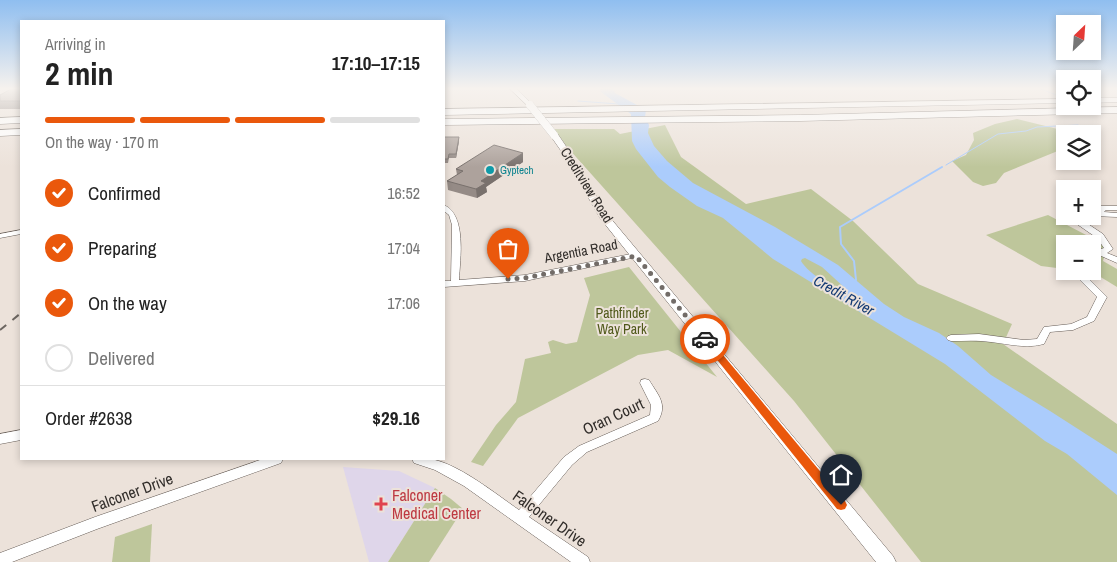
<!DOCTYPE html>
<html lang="en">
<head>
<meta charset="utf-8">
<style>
  body { margin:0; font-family:"Archivo Narrow",sans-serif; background:#f2f2f2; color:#222; height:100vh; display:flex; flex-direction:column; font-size:19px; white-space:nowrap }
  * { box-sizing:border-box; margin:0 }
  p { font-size:16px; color:#767676 }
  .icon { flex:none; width:28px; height:28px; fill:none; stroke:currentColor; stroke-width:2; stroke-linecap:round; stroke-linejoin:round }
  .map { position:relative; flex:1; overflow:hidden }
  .panel { position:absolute; left:20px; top:20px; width:425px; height:440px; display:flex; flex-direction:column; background:#fff; border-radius:0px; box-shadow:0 2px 8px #0003 }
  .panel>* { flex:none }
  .needle { width:32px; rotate:25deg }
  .fabs { position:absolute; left:1056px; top:15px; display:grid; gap:10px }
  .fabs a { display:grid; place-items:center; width:45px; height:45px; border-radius:0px; background:#fff; box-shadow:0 2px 8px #0003; font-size:25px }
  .pin { position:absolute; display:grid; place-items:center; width:42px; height:42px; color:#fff; margin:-51px -21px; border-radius:50% 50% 50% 0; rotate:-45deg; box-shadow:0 0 5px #0007 }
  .pin .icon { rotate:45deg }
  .courier { position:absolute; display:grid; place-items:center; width:50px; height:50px; margin:-25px; border:4px solid #ea580c; border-radius:50%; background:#fff; color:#222; box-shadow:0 1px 6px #0007 }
  .headline em { font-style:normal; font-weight:700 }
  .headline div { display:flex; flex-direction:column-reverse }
  .headline { display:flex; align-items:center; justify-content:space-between; height:85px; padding:0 25px }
  h1 { font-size:32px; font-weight:700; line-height:38px }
  .bar { display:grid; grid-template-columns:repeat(4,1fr); gap:8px 5px; align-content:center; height:60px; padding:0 25px }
  .bar i { height:6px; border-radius:4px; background:#e0e0e0 }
  .bar .on { background:#ea580c }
  .bar p { grid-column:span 4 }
  .line { display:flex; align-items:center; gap:12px; padding:0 25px; border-top:1px solid #e0e0e0 }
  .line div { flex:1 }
  ol { padding:0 25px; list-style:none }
  li { display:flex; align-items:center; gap:15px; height:55px }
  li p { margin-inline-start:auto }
  li .icon { padding:5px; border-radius:50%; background:#ea580c; color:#fff; stroke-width:4 }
  li:last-child { color:#767676 }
  li i { width:28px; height:28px; border:2px solid #e0e0e0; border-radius:50% }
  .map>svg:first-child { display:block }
  .commercial { fill:#dfd6ea }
  .green { fill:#bec69b }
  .water { fill:#abccfc; fill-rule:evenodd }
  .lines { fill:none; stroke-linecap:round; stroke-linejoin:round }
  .stream-far1 { stroke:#abccfc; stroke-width:1 }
  .stream { stroke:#abccfc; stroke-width:2 }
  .minor-casing { stroke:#655c56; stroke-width:1 }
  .major-casing { stroke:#655c56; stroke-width:1 }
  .highway-casing { stroke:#655c56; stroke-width:1 }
  .minor { fill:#fff; fill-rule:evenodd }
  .major { fill:#fff; fill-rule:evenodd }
  .highway { fill:#fff; fill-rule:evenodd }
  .rail { stroke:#6c6661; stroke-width:2; stroke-dasharray:8 8; stroke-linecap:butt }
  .major-bridge-casing { stroke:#655c56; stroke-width:8; stroke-linecap:butt }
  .major-bridge { stroke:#fff; stroke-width:8 }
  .wall { fill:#958b86 }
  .shaded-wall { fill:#79716d }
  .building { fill:#ada29c; stroke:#79716d }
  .route { fill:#ea580c }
  .done { stroke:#726c68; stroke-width:5; stroke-dasharray:0 9 }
  .culture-dot { fill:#0f9aa8; stroke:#ece2da; stroke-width:2 }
  .health-dot { fill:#e0444e; stroke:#ece2da; stroke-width:2 }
  .labels { text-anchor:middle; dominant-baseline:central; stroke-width:4; stroke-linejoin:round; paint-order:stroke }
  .far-culture-label { font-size:11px; fill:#0d838f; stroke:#ece2da; text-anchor:start }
  .street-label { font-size:14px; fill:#312d2a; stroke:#ece2da }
  .park-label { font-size:14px; fill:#50591a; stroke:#ece2da }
  .water-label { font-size:15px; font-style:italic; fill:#143a73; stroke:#ece2da }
  .near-street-label { font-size:16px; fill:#312d2a; stroke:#ece2da }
  .near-health-label { font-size:16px; fill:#be3a42; stroke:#ece2da; text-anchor:start }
</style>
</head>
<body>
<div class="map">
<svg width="1117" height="562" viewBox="0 0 1117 562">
  <rect width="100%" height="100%" fill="#ece2da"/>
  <polygon class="commercial" points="343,467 399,471 435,488 388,562 369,562"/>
  <g class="green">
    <polygon points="1017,119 1078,134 1065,134 1065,148 1004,173 996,183 983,186 973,182 952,161 966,155 974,140 973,133 995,124"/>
    <polygon points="665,125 681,157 746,204 811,189 853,221 918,284 1012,324 1003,344 1117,424 1117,562 921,562 794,401 551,129 614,129 620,134"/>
    <polygon points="1048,215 1107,246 1103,261 1117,269 1117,287 1094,273 1082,271 1092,271 1092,244 1065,244 1065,269 1041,266 986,235"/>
    <polygon points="629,267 717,377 668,350 638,355 518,418 483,466 471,462 496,425 516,402 525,359 551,353 548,342 553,340 566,344 577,342 590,295 584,278"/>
    <polygon points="435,488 451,499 463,509 429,562 388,562"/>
    <polygon points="152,524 150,562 112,562 115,537"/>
  </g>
  <path class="water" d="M599,88H612L615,93L646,110L645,117L649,125L648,133L654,146L667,161L693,183L775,227L838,265L884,304L904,317L939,333L958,346L991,375L1050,411L1117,454V495L1067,454L1045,441L945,364L773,259L723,218L697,206L670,187L658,177L636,149L632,141L631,114L601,92ZM805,258L822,267L845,288C830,287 809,274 801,261L802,259Z"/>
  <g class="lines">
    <g class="stream-far1">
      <polyline points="1038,88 1059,96"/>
      <polyline points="578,101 618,104"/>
      <polyline points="946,165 998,134 1026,131 1037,127 1078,125"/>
    </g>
    <polyline class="stream" points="856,280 854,261 841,244 840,227 942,167"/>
    <defs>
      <g id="minor">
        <path d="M444,205C467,215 460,259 459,280L525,275L636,253L640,255L636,257L525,281L444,287V281H451L452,225L449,215L444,211Z"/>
        <polygon points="1101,206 1117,206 1117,210 1106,210 1104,212 1117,213 1117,217 1092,216 1092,212 1097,212"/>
        <polygon points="1078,216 1088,216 1082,220 1103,234 1113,249 1107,253 1117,257 1117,263 1099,255 1092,257 1092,252 1104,248 1097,238 1074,222 1073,220"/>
        <polygon points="21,230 21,234 0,238 0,234"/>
        <path d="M1075,271H1083L1085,275L1107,297L1094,321L1073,330L1050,332L1044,344C1026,349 1009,344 991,342C978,340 964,341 951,341L948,340L946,338L948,336L951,335L979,334L1024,340L1037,339L1044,327L1071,324L1087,317L1097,297L1078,278Z"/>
        <path d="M645,379L649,380C658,395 668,404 658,421L587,452L572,465L529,517L588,557L590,562H571L464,486L435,470L414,463L412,459C419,459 428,458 435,460C461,466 496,494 519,510L564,457L579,446L650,415L651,405L640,383L641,380Z"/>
        <polygon points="21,430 21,440 0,444 0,434"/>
        <polygon points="263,459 283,459 281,463 97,529 12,562 0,562 0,553 95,517"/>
      </g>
      <g id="major">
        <polygon points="509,88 516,88 532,104 532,106 528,106"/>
        <polygon points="551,133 557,133 572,155 607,214 893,556 896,562 876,562 600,218 564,155 550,135"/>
      </g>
      <g id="highway">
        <polygon points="1092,98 1117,98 1117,102 1092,103"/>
        <polygon points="1065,99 1065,103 444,115 444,109"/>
        <polygon points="1117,107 1117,113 800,121 444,125 444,119 800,115"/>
        <polygon points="21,117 21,123 0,124 0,118"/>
        <polygon points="21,129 21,135 0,136 0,130"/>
      </g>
    </defs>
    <use href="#minor" class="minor-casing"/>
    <use href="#major" class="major-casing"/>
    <use href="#highway" class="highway-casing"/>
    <use href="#minor" class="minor"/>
    <use href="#major" class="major"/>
    <use href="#highway" class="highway"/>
    <polyline class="rail" points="0,330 21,313"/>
    <defs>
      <polyline id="major-bridge" points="530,105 554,135"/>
    </defs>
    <use href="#major-bridge" class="major-bridge-casing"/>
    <use href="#major-bridge" class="major-bridge"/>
  </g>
  <g class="wall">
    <polygon points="21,88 21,109 0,109 0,95"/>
    <polygon points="444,137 459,137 459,141 456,158 449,158 448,163 444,163"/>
    <polygon points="523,153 523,162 486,187 487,192 477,198 448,190 447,181 457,175 456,169"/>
  </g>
  <g class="shaded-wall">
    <polygon points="459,137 459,141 456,158 456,154"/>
    <polygon points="523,153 523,162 486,187 487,192 477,198 476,189 481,181"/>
  </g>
  <g class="building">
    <polygon points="13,88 21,88 21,101 0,101 0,95"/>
    <polygon points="444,137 459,137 456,154 449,154 448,159 444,159"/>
    <polygon points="494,145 523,153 481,181 486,183 476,189 447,181 463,171 456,169"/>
  </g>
  <linearGradient id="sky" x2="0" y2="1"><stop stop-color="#8fbef0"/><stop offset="0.53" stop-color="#f6f2ee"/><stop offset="1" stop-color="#f6f2ee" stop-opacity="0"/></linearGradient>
  <rect width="1117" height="167" fill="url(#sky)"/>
  <polygon class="route" points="705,336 708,337 845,501 847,505 845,509 841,510 837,509 702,341 701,339"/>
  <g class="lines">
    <polyline class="done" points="508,279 525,278 636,256 705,339"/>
  </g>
  <circle class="culture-dot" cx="490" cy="170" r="5"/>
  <path class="health-dot" d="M378.5 496.5h5v5h5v5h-5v5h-5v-5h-5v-5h5z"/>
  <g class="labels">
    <g class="far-culture-label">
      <text x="500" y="170">Gyptech</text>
    </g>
    <g class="street-label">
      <text transform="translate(587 185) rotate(58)">Creditview Road</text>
      <text transform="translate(581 251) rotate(-11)">Argentia Road</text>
    </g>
    <g class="park-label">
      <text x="622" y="313">Pathfinder<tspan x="622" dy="16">Way Park</tspan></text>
    </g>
    <g class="water-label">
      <text transform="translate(844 295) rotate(29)">Credit River</text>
    </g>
    <g class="near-street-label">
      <text transform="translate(613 416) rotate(-25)">Oran Court</text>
      <text transform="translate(132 492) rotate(-20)">Falconer Drive</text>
      <text transform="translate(550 518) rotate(35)">Falconer Drive</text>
    </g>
    <g class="near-health-label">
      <text x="392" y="495">Falconer<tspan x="392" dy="18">Medical Center</tspan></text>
    </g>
  </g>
</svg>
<div class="fabs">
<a><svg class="needle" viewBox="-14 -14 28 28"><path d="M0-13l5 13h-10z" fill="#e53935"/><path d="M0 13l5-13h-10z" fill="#767676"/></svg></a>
<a><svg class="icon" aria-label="locate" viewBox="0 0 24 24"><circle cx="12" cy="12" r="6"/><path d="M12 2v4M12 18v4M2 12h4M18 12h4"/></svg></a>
<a><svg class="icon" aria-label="layers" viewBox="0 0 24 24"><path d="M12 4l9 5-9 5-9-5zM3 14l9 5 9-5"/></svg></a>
<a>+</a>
<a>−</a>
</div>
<div class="pin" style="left:508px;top:279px;background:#ea580c"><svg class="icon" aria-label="bag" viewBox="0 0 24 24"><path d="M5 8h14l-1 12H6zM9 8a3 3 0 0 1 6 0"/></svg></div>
<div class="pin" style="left:841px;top:505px;background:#1f2937"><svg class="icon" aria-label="home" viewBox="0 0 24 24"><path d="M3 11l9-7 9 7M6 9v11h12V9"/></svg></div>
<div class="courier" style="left:705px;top:339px"><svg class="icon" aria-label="car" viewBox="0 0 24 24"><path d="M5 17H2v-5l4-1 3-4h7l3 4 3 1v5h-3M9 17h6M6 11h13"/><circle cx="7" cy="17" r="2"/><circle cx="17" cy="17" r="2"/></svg></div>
<section class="panel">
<div class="headline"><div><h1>2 min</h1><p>Arriving in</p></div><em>17:10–17:15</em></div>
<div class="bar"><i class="on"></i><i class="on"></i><i class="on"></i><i></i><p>On the way · 170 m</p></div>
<ol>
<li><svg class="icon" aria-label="check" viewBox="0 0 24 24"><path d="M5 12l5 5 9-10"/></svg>Confirmed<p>16:52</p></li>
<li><svg class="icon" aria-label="check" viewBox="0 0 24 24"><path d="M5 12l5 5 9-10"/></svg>Preparing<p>17:04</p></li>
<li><svg class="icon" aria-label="check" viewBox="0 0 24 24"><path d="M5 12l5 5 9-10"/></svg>On the way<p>17:06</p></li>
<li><i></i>Delivered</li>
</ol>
<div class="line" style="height:65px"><div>Order #2638</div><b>$29.16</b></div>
</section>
</div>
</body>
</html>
